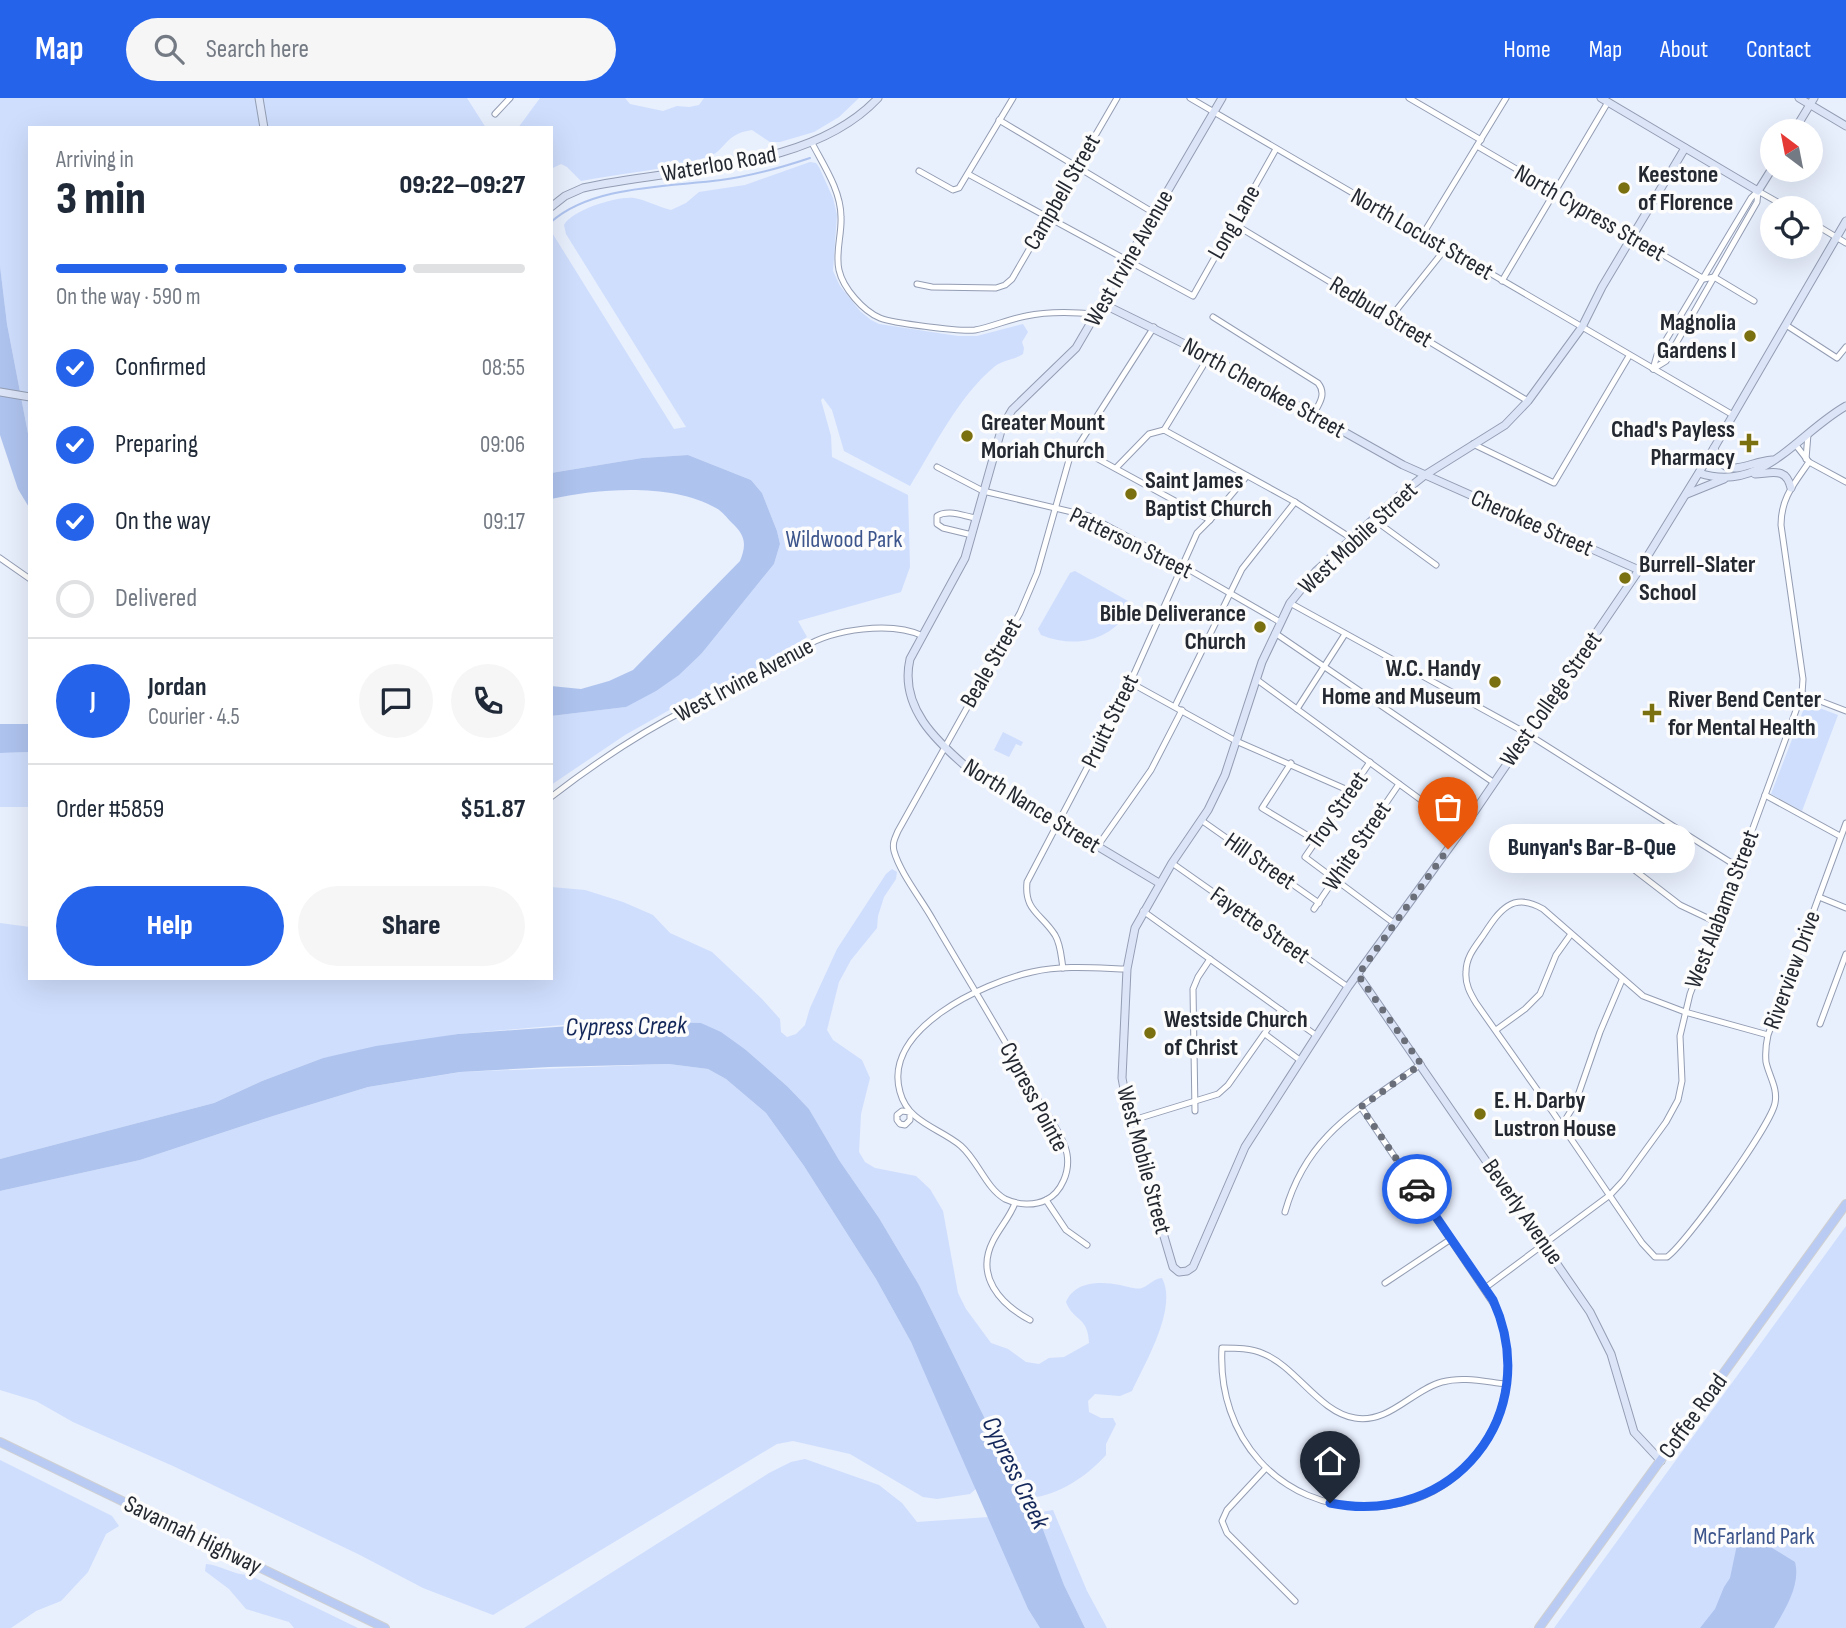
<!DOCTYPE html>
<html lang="en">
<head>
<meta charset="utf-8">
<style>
  body { margin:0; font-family:"Sofia Sans Condensed",sans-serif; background:#f6f6f7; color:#1f2937; height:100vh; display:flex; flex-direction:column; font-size:26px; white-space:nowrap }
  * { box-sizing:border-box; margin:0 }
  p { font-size:23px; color:#747a83 }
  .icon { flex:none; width:38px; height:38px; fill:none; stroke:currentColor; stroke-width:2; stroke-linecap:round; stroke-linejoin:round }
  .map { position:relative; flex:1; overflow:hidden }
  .sheet { position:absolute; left:28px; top:28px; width:525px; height:854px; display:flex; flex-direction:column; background:#fff; border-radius:0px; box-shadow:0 7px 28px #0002 }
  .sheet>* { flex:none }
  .needle { width:46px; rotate:328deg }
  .buttons { position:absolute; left:1760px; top:21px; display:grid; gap:14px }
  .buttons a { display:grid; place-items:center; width:63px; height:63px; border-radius:50%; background:#fff; box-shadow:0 7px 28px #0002; font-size:35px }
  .pin { position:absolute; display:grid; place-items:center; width:60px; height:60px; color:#fff; margin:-72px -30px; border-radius:50% 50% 50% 0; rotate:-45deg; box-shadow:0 0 7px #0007 }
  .pin .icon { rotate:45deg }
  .courier { position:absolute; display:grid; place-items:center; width:70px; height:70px; margin:-35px; border:5px solid #2563eb; border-radius:50%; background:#fff; color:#222; box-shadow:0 2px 9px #0007 }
  .bubble { position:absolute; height:49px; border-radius:24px; background:#fff; box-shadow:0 7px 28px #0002; font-size:23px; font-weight:800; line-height:49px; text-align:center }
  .summary em { font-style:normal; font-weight:800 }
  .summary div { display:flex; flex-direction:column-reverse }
  .summary { display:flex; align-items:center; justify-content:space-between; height:119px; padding:0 28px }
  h1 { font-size:46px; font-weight:800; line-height:52px }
  .bar { display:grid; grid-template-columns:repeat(4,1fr); gap:10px 7px; align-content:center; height:84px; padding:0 28px }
  .bar i { height:9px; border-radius:5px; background:#e0e1e3 }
  .bar .selected { background:#2563eb }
  .bar p { grid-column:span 4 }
  .line { display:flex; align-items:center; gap:18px; padding:0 28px; border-top:2px solid #e0e1e3 }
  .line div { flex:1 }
  .round { display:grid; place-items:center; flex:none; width:74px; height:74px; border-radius:37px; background:#f6f6f7 }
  ol { padding:0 28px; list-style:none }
  li { display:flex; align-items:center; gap:21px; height:77px }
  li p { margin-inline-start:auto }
  li .icon { padding:7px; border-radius:50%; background:#2563eb; color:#fff; stroke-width:4 }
  li:last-child { color:#747a83 }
  li i { width:38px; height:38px; border:4px solid #e0e1e3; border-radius:50% }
  .button { display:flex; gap:14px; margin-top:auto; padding:14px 28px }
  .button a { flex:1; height:80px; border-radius:42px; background:#2563eb; color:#fff; font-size:28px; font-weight:800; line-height:80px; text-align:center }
  .button a+a { background:#f6f6f7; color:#1f2937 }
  header { display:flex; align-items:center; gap:42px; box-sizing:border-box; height:98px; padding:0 35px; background:#2563eb; color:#fff }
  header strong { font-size:33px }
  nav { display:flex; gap:38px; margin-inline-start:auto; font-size:24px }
  .search { width:490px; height:63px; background:#f6f6f7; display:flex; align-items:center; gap:18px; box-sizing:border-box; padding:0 24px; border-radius:38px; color:#747a83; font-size:26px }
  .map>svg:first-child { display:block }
  .green { fill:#cfdefd }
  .water { fill:#aec3ee }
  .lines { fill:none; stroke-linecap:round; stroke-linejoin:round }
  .stream { stroke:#aec3ee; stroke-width:2 }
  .street-casing { stroke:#939db3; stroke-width:7 }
  .secondary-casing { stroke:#939db3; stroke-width:9 }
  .primary-casing { stroke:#cfd0d1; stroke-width:10 }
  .street { stroke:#fff; stroke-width:5 }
  .secondary { stroke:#dce5f8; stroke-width:7 }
  .primary { stroke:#b9cbf2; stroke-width:8 }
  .done { stroke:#696e78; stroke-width:7; stroke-dasharray:0 12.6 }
  .route { stroke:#2563eb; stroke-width:9 }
  .poi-dot { fill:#7a7010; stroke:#fcfcfc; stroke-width:2.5 }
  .labels { text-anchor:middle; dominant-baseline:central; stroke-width:7; stroke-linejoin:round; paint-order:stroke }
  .street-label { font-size:24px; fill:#242830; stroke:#fcfcfc }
  .poi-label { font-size:24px; font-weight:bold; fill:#242830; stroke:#fcfcfc; text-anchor:start }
  .park-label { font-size:24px; fill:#3c558c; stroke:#fcfcfc }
  .water-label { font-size:26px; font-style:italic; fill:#13275a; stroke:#fcfcfc }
</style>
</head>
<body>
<header>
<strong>Map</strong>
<div class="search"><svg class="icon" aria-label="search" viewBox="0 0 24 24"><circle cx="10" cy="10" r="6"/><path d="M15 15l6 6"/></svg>Search here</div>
<nav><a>Home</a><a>Map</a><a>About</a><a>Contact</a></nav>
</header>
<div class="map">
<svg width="1846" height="1530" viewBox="0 0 1846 1530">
  <rect width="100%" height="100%" fill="#e8effd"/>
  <g class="green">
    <polygon points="0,0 467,0 486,30 30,30 30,346 7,226 0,168"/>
    <path d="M540,0H625L630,6L663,13L677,8L689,9L699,7L704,0H859L839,19L814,34L780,44H770L752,32C723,36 726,54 707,59C667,72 622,75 581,83L567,69L561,66L551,71V30H518Z"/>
    <path d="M810,64L816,65L819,69L833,100L837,117L833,173L840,188L860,213L871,222L879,226L958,238H977L1023,226L1028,234L1022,244L1024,250L1023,256C1014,262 1002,262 994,269C959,298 934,349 910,388L844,353L832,312L823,300L821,302L831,338L832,359L908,397L910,469L901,494L798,523L807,539L753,572L680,606L625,637L551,687V618L626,609L702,555L774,466L780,446L777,433L762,395L751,382L688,357L642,360L551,375V133L674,331L686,329L566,136L564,127C572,112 617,98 634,100C646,102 659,109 671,112L686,105L699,94L745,87Z"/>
    <path d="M1075,473L1128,503L1131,511C1109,543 1077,551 1041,537L1038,531L1070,475Z"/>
    <polygon points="1806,605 1838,617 1802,713 1771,696"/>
    <polygon points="1003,634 1023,644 1021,648 1016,646 1009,659 994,652"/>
    <polygon points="30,654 30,709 0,709 0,655"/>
    <path d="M892,771L897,774L896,781L884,799L878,818L877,830L851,862L839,884L827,932L833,942L862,962L870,980L861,1016L859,1054L865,1064L875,1070L916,1078L930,1091L943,1113L958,1195L966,1211L991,1245L1008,1251L1026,1264L1039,1266L1049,1260L1064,1259L1089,1245C1088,1218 1074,1224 1066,1204C1075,1183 1100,1183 1120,1187C1126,1188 1136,1192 1142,1190C1150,1187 1153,1181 1162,1180C1178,1210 1145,1265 1132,1293L1120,1298L1095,1296L1088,1303L1089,1314L1101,1320H1113L1116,1326L1106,1346V1357C1086,1379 1060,1396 1031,1400L990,1331L919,1187L879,1120L839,1062L809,1011L788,989L746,952L701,925L639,923L585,925L458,936L323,960L262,983L214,1005L0,1061V825L30,829V880H551V789L585,792L623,804L653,817L670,835L712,854L762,901L780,921L781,934L787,939L796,936L805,927L810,910L837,851L886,776Z"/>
    <polygon points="669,966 708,971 726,981 766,1015 804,1068 876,1181 911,1244 977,1390 970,1396 937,1401 923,1399 850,1356 793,1343 777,1346 493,1517 423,1490 358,1456 173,1368 73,1324 36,1303 0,1292 0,1093 140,1062 273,1018 368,989 461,974"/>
    <polygon points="1846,1128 1846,1530 1554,1530"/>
    <polygon points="805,1361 879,1387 902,1405 917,1424 989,1419 1028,1511 1040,1530 524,1530 769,1375 791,1364"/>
    <polygon points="0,1362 112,1418 119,1428 106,1436 88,1474 61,1503 36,1513 11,1530 0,1530"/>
    <polygon points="1053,1412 1087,1493 1107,1530 1085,1530 1064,1487 1036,1415"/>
    <path d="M206,1466C221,1467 233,1477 249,1477L358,1530H294L289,1524L246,1511L229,1491L205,1473Z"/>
  </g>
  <g class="water">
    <polygon points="0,168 7,226 30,346 30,411 18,391 0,337"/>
    <path d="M688,357L751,382L762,395L777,433L780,446L774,466L702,555L679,577L656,593L626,609L551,618V588L581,591L609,583L633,572L740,463C747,446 745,437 732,425C727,420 722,413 716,410C673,385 599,390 551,401V375L642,360Z"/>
    <polygon points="0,626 30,626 30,654 0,655"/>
    <polygon points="639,923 701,925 721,934 746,952 788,989 809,1011 839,1062 879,1120 919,1187 990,1331 1031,1400 1064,1487 1085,1530 1040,1530 1028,1511 911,1244 876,1181 804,1068 766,1015 726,981 708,971 669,966 549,969 460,974 368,989 273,1018 140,1062 0,1093 0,1061 214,1005 262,983 323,960 376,948 458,936"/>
    <path d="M1745,1433L1795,1464C1801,1486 1785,1512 1774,1530H1700L1715,1511L1724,1489L1730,1480L1739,1437Z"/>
  </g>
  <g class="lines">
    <path class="stream" d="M551,124C592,87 669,89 721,82C752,78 780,70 810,60"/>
    <defs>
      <g id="street">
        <polyline points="1190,0 1733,317"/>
        <polyline points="1409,0 1481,42"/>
        <polyline points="495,16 510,0"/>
        <polyline points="999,22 1154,115"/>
        <path d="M812,45C824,68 841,93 841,119C842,136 835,155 839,172C843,190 863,213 880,220C892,225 961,234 975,232C992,229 1009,221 1026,218C1049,213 1073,214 1095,216"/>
        <polyline points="1477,48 1704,181 1714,179 1754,203"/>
        <polyline points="919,73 953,92 959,90 1013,0"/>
        <polyline points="968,76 1193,198 1276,51"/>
        <polyline points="1758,93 1788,110"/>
        <polyline points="1811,124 1846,145"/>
        <polyline points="1234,126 1528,303"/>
        <polyline points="1423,136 1506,0"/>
        <polyline points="1502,183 1608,4"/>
        <polyline points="917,186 932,189 996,190 1005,187 1012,181 1117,0"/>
        <path d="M1213,219L1318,285C1327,296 1319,306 1313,317"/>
        <polyline points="1390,220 1446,150"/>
        <polyline points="1786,227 1837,260 1846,249"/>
        <polyline points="1653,271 1666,263 1757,104 1758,93"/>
        <polyline points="1653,271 1657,257 1751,100 1757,94"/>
        <polyline points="1164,332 1209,258"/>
        <polyline points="1473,346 1554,385 1629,258"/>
        <polyline points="1795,346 1809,364 1846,384"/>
        <polyline points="1076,349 1210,422"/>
        <polyline points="1806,361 1808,336"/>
        <polyline points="937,369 983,393 1089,418 1181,467 1280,524"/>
        <polyline points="1116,370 1149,336 1164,332 1295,404 1351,440"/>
        <polyline points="1373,421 1436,467"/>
        <path d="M972,437L943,430L937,426V418C948,411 963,418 976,420"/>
        <polyline points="0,460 30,481"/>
        <polyline points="1290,505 1526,635 1738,769"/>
        <polyline points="1275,535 1493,684"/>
        <polyline points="1256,581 1462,732"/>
        <polyline points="1131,585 1236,643 1350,693"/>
        <polyline points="1802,596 1846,613"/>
        <polyline points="1175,608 1242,471 1295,404"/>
        <polyline points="1297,611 1345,536"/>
        <polyline points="1370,664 1305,759 1395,826"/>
        <polyline points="1291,665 1262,710 1315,742"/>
        <polyline points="1765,697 1840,738"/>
        <path d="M551,699C595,665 641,634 691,609C710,600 730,592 750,583C769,574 785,559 804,549C834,531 891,523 923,538"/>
        <polyline points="1201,722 1319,805"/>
        <polyline points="1097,749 1151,672 1182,612"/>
        <polyline points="1615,757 1680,807 1718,825"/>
        <polyline points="1172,765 1348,889"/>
        <polyline points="1819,799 1846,810"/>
        <polyline points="1314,811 1399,686"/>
        <polyline points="1143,813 1317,938"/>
        <path d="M1063,870C1061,859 1061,847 1055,837C1041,815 1024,813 1027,784L1121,605L1197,435L1210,422L1247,378"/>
        <path d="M1127,871C1095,870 1063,867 1032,874C983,885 882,931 900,994C908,1025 940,1030 961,1048C978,1063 986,1090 1005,1101C1018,1107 1034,1108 1046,1102C1062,1094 1070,1073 1067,1056C1064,1038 1044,1013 1035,996C1002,937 967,880 933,822C922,802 900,775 894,753C892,745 895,740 898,733L1020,515L1037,475L1069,362L1154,229"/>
        <polyline points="1820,926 1846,856"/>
        <polyline points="1496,932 1525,911 1540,896 1556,857 1571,836"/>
        <polyline points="1265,936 1301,963"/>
        <path d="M1768,937L1685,914L1643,898L1543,811C1511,792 1498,815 1482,839C1474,850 1466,860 1466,874C1465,886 1470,895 1476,905L1550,1010L1642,1145L1655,1159H1667C1686,1146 1771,1027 1775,1005C1778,990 1769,978 1766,964C1765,954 1766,946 1768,937L1846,725"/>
        <path d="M1361,1009L1497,1211C1510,1244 1511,1276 1501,1310C1494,1333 1482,1351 1465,1369C1440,1395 1406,1408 1369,1409C1279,1410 1217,1339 1222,1250C1236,1250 1251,1250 1264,1256C1296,1269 1320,1315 1355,1320C1389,1326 1412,1292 1442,1284C1463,1278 1486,1284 1506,1286"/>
        <polygon points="902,1013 910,1014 910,1022 905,1027 900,1026 897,1022 897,1017"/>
        <polyline points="1195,1013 1193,891 1198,879 1210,861"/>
        <polyline points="1130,1023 1218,996 1228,987 1281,912"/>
        <polyline points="1562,1027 1575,1006 1600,934 1622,882"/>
        <polyline points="1046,1102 1066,1132 1087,1147"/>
        <path d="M1015,1105C1010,1119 1000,1129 993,1143C975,1178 1000,1206 1030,1222"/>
        <path d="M1285,1114C1307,1036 1359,1011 1421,966"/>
        <polyline points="1385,1185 1451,1141"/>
        <path d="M1485,1190L1610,1097L1623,1083L1666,1024L1678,1002L1682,983L1680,938L1690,896L1727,801L1802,596L1803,581L1781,427C1781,400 1794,386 1809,364"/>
        <polyline points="1266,1370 1227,1412 1222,1423 1227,1435 1295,1503"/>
      </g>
      <g id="secondary">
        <polyline points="259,0 264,30"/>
        <polyline points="1601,0 1758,93 1773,69"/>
        <polyline points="1799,0 1846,28"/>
        <polyline points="1794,33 1814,0"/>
        <polyline points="1685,50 1602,189 1582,229 1528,303 1505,327 1425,377 1401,396 1316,473 1290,505 1262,564 1225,677 1208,712 1172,765 1135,830 1127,871 1122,980 1130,1023 1173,1169 1179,1174 1187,1173 1193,1169 1245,1049 1348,889 1462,732 1639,472 1714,350 1846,123"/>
        <path d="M551,109L565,98L583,90C675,69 810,73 878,0"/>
        <polyline points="1101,205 1209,258 1403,367 1639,472"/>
        <polyline points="0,294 30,299"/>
        <path d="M1714,350C1724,385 1746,364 1772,362"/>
        <path d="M1699,375C1762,396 1798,335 1846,308"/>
        <path d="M1755,376C1773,375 1786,369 1791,390"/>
        <polyline points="1687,396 1724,381"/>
        <path d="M1159,785L970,672C936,643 899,609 910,561L965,460L1002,329L1012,312L1076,250L1222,0"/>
        <polyline points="1358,877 1590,1214 1611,1256 1634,1334 1661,1363"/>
      </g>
      <g id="primary">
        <polyline points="0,1344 385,1530"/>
        <polyline points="1539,1530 1846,1106"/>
      </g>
    </defs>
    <use href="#street" class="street-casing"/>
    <use href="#secondary" class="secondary-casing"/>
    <use href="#primary" class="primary-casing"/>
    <use href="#street" class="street"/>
    <use href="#secondary" class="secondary"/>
    <use href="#primary" class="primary"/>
  </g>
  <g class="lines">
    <polyline class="done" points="1417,1091 1361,1009 1421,966 1358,877 1448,751"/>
    <path class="route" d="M1330,1405C1453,1430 1545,1316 1493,1202L1417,1091"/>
  </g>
  <g class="poi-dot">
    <circle cx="1624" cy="90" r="7"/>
    <circle cx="1750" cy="238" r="7"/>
    <circle cx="967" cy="338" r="7"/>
    <path d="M1745.5 334.5h7v7h7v7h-7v7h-7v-7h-7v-7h7z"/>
    <circle cx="1131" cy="396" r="7"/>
    <circle cx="1625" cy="480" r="7"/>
    <circle cx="1260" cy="529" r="7"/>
    <circle cx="1495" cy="584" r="7"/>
    <path d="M1648.5 604.5h7v7h7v7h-7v7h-7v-7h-7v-7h7z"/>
    <circle cx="1150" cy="935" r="7"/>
    <circle cx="1480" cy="1016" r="7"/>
  </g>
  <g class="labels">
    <g class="street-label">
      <text transform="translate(719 66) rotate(-10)">Waterloo Road</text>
      <text transform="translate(1062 94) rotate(-60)">Campbell Street</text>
      <text transform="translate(1590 115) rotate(30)">North Cypress Street</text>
      <text transform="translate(1234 124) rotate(-60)">Long Lane</text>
      <text transform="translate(1422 136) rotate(30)">North Locust Street</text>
      <text transform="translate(1129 160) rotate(-60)">West Irvine Avenue</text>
      <text transform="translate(1381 214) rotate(31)">Redbud Street</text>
      <text transform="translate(1264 290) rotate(29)">North Cherokee Street</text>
      <text transform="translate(1532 425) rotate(24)">Cherokee Street</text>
      <text transform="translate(1358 440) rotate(-43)">West Mobile Street</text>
      <text transform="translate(1131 445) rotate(26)">Patterson Street</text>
      <text transform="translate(991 565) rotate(-60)">Beale Street</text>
      <text transform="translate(744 582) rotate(-28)">West Irvine Avenue</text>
      <text transform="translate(1551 601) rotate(-55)">West College Street</text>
      <text transform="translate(1110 623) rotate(-64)">Pruitt Street</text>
      <text transform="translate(1032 708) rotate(32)">North Nance Street</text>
      <text transform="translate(1337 712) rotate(-55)">Troy Street</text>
      <text transform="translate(1357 748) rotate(-56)">White Street</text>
      <text transform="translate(1260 763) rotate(35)">Hill Street</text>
      <text transform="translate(1722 811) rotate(-69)">West Alabama Street</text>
      <text transform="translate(1260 827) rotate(35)">Fayette Street</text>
      <text transform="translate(1792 872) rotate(-70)">Riverview Drive</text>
      <text transform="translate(1034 999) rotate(62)">Cypress Pointe</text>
      <text transform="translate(1144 1062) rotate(75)">West Mobile Street</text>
      <text transform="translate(1523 1114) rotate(55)">Beverly Avenue</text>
      <text transform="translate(1693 1318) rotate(-54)">Coffee Road</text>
      <text transform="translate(193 1437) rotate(26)">Savannah Highway</text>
    </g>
    <g class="poi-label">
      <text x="1638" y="76">Keestone<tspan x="1638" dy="28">of Florence</tspan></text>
      <text x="1736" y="224" text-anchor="end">Magnolia<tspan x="1736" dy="28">Gardens I</tspan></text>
      <text x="981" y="324">Greater Mount<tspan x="981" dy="28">Moriah Church</tspan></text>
      <text x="1735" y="331" text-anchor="end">Chad's Payless<tspan x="1735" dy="28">Pharmacy</tspan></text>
      <text x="1145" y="382">Saint James<tspan x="1145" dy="28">Baptist Church</tspan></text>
      <text x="1639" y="466">Burrell-Slater<tspan x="1639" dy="28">School</tspan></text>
      <text x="1246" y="515" text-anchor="end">Bible Deliverance<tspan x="1246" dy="28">Church</tspan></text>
      <text x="1481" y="570" text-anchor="end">W.C. Handy<tspan x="1481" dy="28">Home and Museum</tspan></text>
      <text x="1668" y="601">River Bend Center<tspan x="1668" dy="28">for Mental Health</tspan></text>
      <text x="1164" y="921">Westside Church<tspan x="1164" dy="28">of Christ</tspan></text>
      <text x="1494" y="1002">E. H. Darby<tspan x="1494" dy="28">Lustron House</tspan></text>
    </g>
    <g class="park-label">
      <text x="844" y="441">Wildwood Park</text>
      <text x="1754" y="1438">McFarland Park</text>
    </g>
    <g class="water-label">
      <text transform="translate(626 929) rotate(-1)">Cypress Creek</text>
      <text transform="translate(1015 1375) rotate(64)">Cypress Creek</text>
    </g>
  </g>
</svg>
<div class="buttons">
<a><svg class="needle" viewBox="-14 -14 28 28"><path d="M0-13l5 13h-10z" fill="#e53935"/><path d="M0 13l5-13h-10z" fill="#747a83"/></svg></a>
<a><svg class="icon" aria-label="locate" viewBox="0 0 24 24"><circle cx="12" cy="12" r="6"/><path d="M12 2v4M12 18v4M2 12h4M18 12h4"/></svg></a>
</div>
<div class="pin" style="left:1448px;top:751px;background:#ea580c"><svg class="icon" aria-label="bag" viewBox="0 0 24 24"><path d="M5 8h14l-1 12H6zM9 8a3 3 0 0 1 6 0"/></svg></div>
<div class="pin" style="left:1330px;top:1405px;background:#1f2937"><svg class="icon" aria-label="home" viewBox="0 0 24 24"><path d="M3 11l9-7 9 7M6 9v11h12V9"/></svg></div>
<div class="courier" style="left:1417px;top:1091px"><svg class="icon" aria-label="car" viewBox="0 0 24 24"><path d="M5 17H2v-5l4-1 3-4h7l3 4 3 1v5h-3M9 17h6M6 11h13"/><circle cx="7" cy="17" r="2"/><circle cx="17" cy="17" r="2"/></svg></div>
<div class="bubble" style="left:1489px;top:726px;width:206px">Bunyan's Bar-B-Que</div>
<section class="sheet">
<div class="summary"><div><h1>3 min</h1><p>Arriving in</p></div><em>09:22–09:27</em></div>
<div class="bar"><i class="selected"></i><i class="selected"></i><i class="selected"></i><i></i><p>On the way · 590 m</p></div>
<ol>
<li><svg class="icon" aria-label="check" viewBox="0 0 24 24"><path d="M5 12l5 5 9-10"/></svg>Confirmed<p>08:55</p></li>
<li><svg class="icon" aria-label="check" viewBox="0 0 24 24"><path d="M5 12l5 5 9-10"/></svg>Preparing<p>09:06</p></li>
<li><svg class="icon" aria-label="check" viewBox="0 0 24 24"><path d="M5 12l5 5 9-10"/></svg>On the way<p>09:17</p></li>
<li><i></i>Delivered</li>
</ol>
<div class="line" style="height:126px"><b class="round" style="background:#2563eb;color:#fff">J</b><div><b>Jordan</b><p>Courier · 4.5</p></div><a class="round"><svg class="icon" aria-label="chat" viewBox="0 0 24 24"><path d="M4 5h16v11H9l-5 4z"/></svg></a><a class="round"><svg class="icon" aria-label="phone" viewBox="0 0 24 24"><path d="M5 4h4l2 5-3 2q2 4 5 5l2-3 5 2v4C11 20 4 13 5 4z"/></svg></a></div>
<div class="line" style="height:91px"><div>Order #5859</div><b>$51.87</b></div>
<div class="button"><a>Help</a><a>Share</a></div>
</section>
</div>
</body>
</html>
